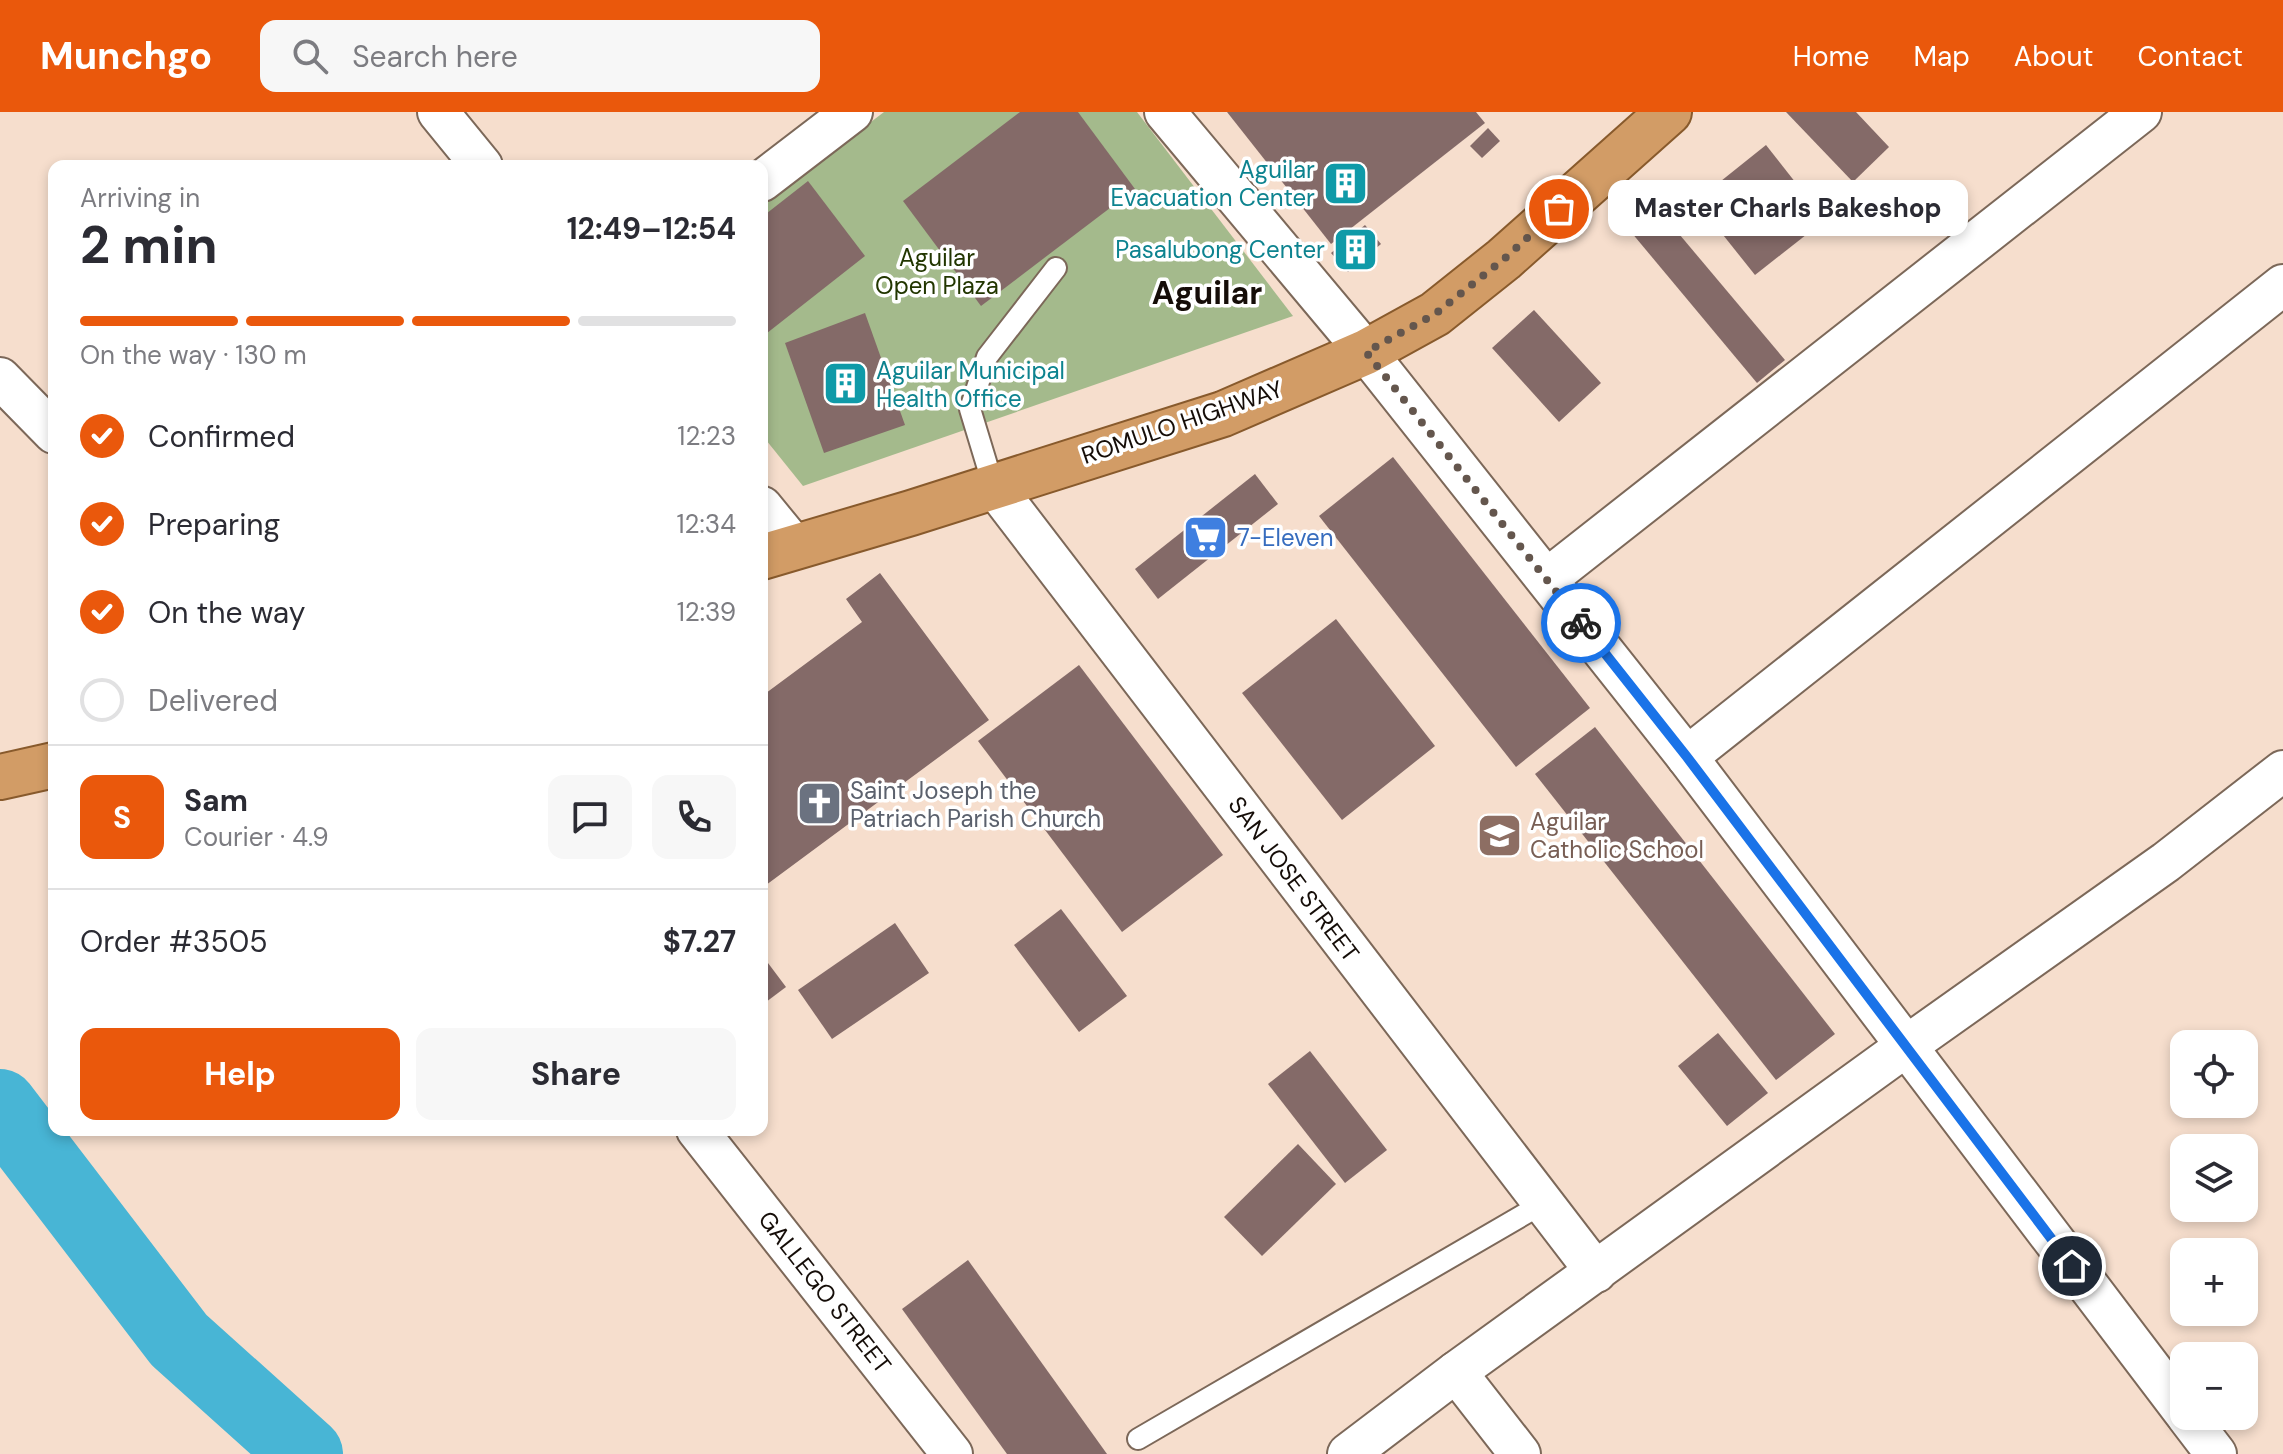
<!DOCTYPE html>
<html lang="en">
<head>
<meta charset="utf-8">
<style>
  body { margin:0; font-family:"DM Sans",sans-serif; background:#f7f7f7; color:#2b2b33; height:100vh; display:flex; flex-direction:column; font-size:30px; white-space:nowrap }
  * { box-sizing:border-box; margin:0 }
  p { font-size:26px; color:#7c7c81 }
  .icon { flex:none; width:44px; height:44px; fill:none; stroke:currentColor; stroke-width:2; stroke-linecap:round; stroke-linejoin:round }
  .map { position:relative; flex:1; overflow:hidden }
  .sheet { position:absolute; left:48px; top:48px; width:720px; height:976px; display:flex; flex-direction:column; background:#fff; border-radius:16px; box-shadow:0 4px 12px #0003 }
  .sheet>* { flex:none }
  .tools { position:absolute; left:2170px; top:918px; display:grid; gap:16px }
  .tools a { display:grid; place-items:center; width:88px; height:88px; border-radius:16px; background:#fff; box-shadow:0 4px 12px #0003; font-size:40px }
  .pin { position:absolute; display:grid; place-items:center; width:68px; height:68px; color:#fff; margin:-34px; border:4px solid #fff; border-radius:50%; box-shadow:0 2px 8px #0007 }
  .courier { position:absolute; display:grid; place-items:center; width:80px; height:80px; margin:-40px; border:6px solid #1a73e8; border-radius:50%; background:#fff; color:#222; box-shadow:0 2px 10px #0007 }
  .bubble { position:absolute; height:56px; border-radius:16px; background:#fff; box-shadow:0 4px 12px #0003; font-size:26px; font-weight:700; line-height:56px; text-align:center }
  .head em { font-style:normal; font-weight:700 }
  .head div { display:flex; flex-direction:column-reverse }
  .head { display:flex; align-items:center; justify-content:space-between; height:136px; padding:0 32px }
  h1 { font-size:52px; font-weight:700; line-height:60px }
  .bar { display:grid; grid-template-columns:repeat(4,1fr); gap:12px 8px; align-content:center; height:96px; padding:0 32px }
  .bar i { height:10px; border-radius:6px; background:#e1e1e2 }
  .bar .active { background:#ea580c }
  .bar p { grid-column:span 4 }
  .line { display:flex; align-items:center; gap:20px; padding:0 32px; border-top:2px solid #e1e1e2 }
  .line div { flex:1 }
  .round { display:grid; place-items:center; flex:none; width:84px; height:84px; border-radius:16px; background:#f7f7f7 }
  ol { padding:0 32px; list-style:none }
  li { display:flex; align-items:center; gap:24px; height:88px }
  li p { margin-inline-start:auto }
  li .icon { padding:8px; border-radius:50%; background:#ea580c; color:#fff; stroke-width:4 }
  li:last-child { color:#7c7c81 }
  li i { width:44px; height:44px; border:4px solid #e1e1e2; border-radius:50% }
  .button { display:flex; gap:16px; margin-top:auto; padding:16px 32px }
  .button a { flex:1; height:92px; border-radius:16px; background:#ea580c; color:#fff; font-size:32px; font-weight:700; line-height:92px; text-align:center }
  .button a+a { background:#f7f7f7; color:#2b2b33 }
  header { display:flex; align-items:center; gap:48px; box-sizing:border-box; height:112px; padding:0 40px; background:#ea580c; color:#fff }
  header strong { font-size:38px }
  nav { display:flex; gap:44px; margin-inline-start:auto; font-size:28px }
  .search { width:560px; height:72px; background:#f7f7f7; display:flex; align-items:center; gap:20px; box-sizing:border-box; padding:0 28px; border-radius:16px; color:#7c7c81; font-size:30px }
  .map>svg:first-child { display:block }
  .green { fill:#a4ba8c }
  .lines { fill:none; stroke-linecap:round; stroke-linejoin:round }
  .river { stroke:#48b5d5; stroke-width:74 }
  .building { fill:#846a68 }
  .service-casing { stroke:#7c6859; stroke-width:24 }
  .minor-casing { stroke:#7c6859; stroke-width:44 }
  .trunk-casing { stroke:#885a2c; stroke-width:48 }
  .service { stroke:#fff; stroke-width:20 }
  .minor { stroke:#fff; stroke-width:40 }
  .trunk { stroke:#d29c66; stroke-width:44 }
  .done { stroke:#64564d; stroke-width:8; stroke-dasharray:0 14.4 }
  .route { stroke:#1a73e8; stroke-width:10 }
  .labels { text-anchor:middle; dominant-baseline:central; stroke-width:7; stroke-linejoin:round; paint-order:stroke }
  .culture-label { font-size:24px; fill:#0d838f; stroke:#fff; text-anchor:end }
  .park-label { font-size:24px; fill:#223600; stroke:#fff }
  .street-label { font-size:24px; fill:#150d08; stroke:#fff }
  .shop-label { font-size:24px; fill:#366cbe; stroke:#fff; text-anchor:start }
  .worship-label { font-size:24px; fill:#5b616d; stroke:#fff; text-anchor:start }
  .education-label { font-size:24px; fill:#785e54; stroke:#fff; text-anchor:start }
  .district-label { font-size:32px; font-weight:bold; fill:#150d08; stroke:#fff }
</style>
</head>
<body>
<header>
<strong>Munchgo</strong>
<div class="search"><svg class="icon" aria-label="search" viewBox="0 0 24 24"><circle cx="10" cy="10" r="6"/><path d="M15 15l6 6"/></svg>Search here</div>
<nav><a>Home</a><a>Map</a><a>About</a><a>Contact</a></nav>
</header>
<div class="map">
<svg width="2283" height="1342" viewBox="0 0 2283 1342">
  <rect width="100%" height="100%" fill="#f6decd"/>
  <polygon class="green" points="884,0 1137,0 1293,204 803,374 762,323 762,93"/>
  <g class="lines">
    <polyline class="river" points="0,994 179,1228 306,1342"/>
  </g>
  <g class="building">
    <polygon points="1020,0 1078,0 1135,77 981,194 903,89"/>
    <polygon points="1227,0 1476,0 1485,11 1331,132"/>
    <polygon points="1786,0 1856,0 1889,35 1853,70"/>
    <polygon points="1488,16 1500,29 1482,46 1470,34"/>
    <polygon points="1766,33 1825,108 1755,163 1696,89"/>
    <polygon points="808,69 865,144 762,225 762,105"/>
    <polygon points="1648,85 1785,248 1757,271 1621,108"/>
    <polygon points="1365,113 1381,132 1348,160 1331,141"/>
    <polygon points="1534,198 1601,271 1559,310 1492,236"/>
    <polygon points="865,201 905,313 824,341 785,231"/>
    <polygon points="1393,345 1590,596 1516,655 1319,404"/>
    <polygon points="1255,362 1278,392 1158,487 1135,457"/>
    <polygon points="880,461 989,608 762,776 762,584 862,510 846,487"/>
    <polygon points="1336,507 1435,634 1342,708 1242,581"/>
    <polygon points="1079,553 1223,743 1122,820 978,629"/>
    <polygon points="1595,615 1835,922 1776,968 1535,662"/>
    <polygon points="1061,797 1127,884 1079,920 1014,833"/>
    <polygon points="895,811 929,861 832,927 798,878"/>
    <polygon points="762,843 786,875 762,893"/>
    <polygon points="1718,921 1768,981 1727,1014 1678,954"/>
    <polygon points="1310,939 1387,1038 1345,1071 1268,972"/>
    <polygon points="1298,1032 1336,1072 1262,1144 1224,1105"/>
    <polygon points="968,1148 1107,1342 1007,1342 902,1197"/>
  </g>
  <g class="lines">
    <defs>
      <g id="service">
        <polyline points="993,373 970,297 987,245 1056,156"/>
        <polyline points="1138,1327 1542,1092"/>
      </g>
      <g id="minor">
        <polyline points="438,0 482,54"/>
        <polyline points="1165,0 1366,240 1687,645 2184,1300"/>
        <polyline points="762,69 852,0"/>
        <polyline points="0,266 54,321"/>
        <polyline points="993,373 1596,1160"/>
        <polyline points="762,395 794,434"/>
        <polyline points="1547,467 2141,0"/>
        <polyline points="1687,645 2283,173"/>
        <polyline points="697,1018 952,1342"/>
        <polyline points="1456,1260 1520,1342"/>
        <polyline points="2187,1304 2216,1342"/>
        <polyline points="1348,1342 1456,1260 1905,935 2166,750 2283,659"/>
      </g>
      <g id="trunk">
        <polyline points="762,445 911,401 1223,302 1366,240 1435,202 1504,147 1669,0"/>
        <polyline points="0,665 54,653"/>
      </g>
    </defs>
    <use href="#service" class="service-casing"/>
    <use href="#minor" class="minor-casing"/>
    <use href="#trunk" class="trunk-casing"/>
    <use href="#service" class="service"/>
    <use href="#minor" class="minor"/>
    <use href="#trunk" class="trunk"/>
  </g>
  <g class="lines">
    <polyline class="done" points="1559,97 1504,147 1435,202 1366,240 1581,511"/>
    <polyline class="route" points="1581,511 1687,645 2072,1154"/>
  </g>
  <defs>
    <symbol id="building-square" viewBox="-11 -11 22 22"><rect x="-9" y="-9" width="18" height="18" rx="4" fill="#0f9aa8" stroke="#fff"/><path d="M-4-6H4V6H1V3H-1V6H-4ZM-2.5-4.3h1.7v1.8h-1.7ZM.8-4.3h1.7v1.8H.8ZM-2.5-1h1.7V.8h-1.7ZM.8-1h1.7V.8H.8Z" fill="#fff"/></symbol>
    <symbol id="supermarket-square" viewBox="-11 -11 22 22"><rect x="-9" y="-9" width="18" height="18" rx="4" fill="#3f7fe0" stroke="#fff"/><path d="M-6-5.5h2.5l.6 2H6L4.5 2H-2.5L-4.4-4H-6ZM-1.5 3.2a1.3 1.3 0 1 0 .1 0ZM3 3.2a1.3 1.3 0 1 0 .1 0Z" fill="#fff"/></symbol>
    <symbol id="church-square" viewBox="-11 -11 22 22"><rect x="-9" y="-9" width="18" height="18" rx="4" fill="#6b7280" stroke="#fff"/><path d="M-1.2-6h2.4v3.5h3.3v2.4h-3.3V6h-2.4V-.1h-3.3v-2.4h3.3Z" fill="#fff"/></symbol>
    <symbol id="school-square" viewBox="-11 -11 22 22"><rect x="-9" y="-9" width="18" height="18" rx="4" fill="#8d6e63" stroke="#fff"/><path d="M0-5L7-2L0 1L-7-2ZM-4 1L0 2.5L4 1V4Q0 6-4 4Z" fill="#fff"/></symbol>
  </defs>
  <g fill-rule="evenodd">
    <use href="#building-square" x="1320" y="46" width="51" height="51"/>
    <use href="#building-square" x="1330" y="112" width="51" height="51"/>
    <use href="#building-square" x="820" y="246" width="51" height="51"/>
    <use href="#supermarket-square" x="1180" y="400" width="51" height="51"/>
    <use href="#church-square" x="794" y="666" width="51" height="51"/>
    <use href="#school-square" x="1474" y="698" width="51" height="51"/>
  </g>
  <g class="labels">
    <g class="culture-label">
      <text x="1315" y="57">Aguilar<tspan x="1315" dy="28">Evacuation Center</tspan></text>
      <text x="1325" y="137">Pasalubong Center</text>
      <text x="876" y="258" text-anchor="start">Aguilar Municipal<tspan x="876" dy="28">Health Office</tspan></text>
    </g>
    <g class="park-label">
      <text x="937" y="145">Aguilar<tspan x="937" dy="28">Open Plaza</tspan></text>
    </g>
    <g class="street-label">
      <text transform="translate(1182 310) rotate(-19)">ROMULO HIGHWAY</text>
      <text transform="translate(1294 767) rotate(53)">SAN JOSE STREET</text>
      <text transform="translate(825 1180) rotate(52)">GALLEGO STREET</text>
    </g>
    <g class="shop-label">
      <text x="1237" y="425">7-Eleven</text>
    </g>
    <g class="worship-label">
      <text x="850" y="678">Saint Joseph the<tspan x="850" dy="28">Patriach Parish Church</tspan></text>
    </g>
    <g class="education-label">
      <text x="1530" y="709">Aguilar<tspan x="1530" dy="28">Catholic School</tspan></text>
    </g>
    <g class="district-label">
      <text x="1207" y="181">Aguilar</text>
    </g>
  </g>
</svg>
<div class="tools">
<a><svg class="icon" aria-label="locate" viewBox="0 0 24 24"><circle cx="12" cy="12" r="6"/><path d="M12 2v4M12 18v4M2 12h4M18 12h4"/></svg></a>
<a><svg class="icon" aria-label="layers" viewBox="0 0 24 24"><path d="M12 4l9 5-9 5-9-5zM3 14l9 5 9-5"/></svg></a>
<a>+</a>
<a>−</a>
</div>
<div class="pin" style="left:1559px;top:97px;background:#ea580c"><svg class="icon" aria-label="bag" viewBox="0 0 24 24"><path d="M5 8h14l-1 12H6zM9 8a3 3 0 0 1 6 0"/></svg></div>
<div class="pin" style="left:2072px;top:1154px;background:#1f2937"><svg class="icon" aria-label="home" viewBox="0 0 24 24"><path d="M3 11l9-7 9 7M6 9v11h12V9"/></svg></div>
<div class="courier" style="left:1581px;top:511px"><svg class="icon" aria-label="bike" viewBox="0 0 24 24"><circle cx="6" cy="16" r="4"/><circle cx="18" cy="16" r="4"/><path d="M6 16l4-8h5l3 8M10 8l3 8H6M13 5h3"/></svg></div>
<div class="bubble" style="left:1608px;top:68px;width:360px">Master Charls Bakeshop</div>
<section class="sheet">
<div class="head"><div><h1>2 min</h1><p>Arriving in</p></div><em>12:49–12:54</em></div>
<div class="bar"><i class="active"></i><i class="active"></i><i class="active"></i><i></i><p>On the way · 130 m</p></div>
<ol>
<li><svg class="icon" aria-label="check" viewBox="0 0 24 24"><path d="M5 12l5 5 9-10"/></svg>Confirmed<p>12:23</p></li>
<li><svg class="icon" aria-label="check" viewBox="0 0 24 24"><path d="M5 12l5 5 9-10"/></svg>Preparing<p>12:34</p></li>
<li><svg class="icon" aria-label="check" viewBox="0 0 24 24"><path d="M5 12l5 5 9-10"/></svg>On the way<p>12:39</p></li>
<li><i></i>Delivered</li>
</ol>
<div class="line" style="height:144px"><b class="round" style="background:#ea580c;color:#fff">S</b><div><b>Sam</b><p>Courier · 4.9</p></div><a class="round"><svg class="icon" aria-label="chat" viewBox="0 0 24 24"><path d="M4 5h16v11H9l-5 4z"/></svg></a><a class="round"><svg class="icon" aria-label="phone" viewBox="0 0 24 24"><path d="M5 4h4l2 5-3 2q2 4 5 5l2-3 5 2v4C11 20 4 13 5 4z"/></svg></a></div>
<div class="line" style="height:104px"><div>Order #3505</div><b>$7.27</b></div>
<div class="button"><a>Help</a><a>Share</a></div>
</section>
</div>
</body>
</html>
